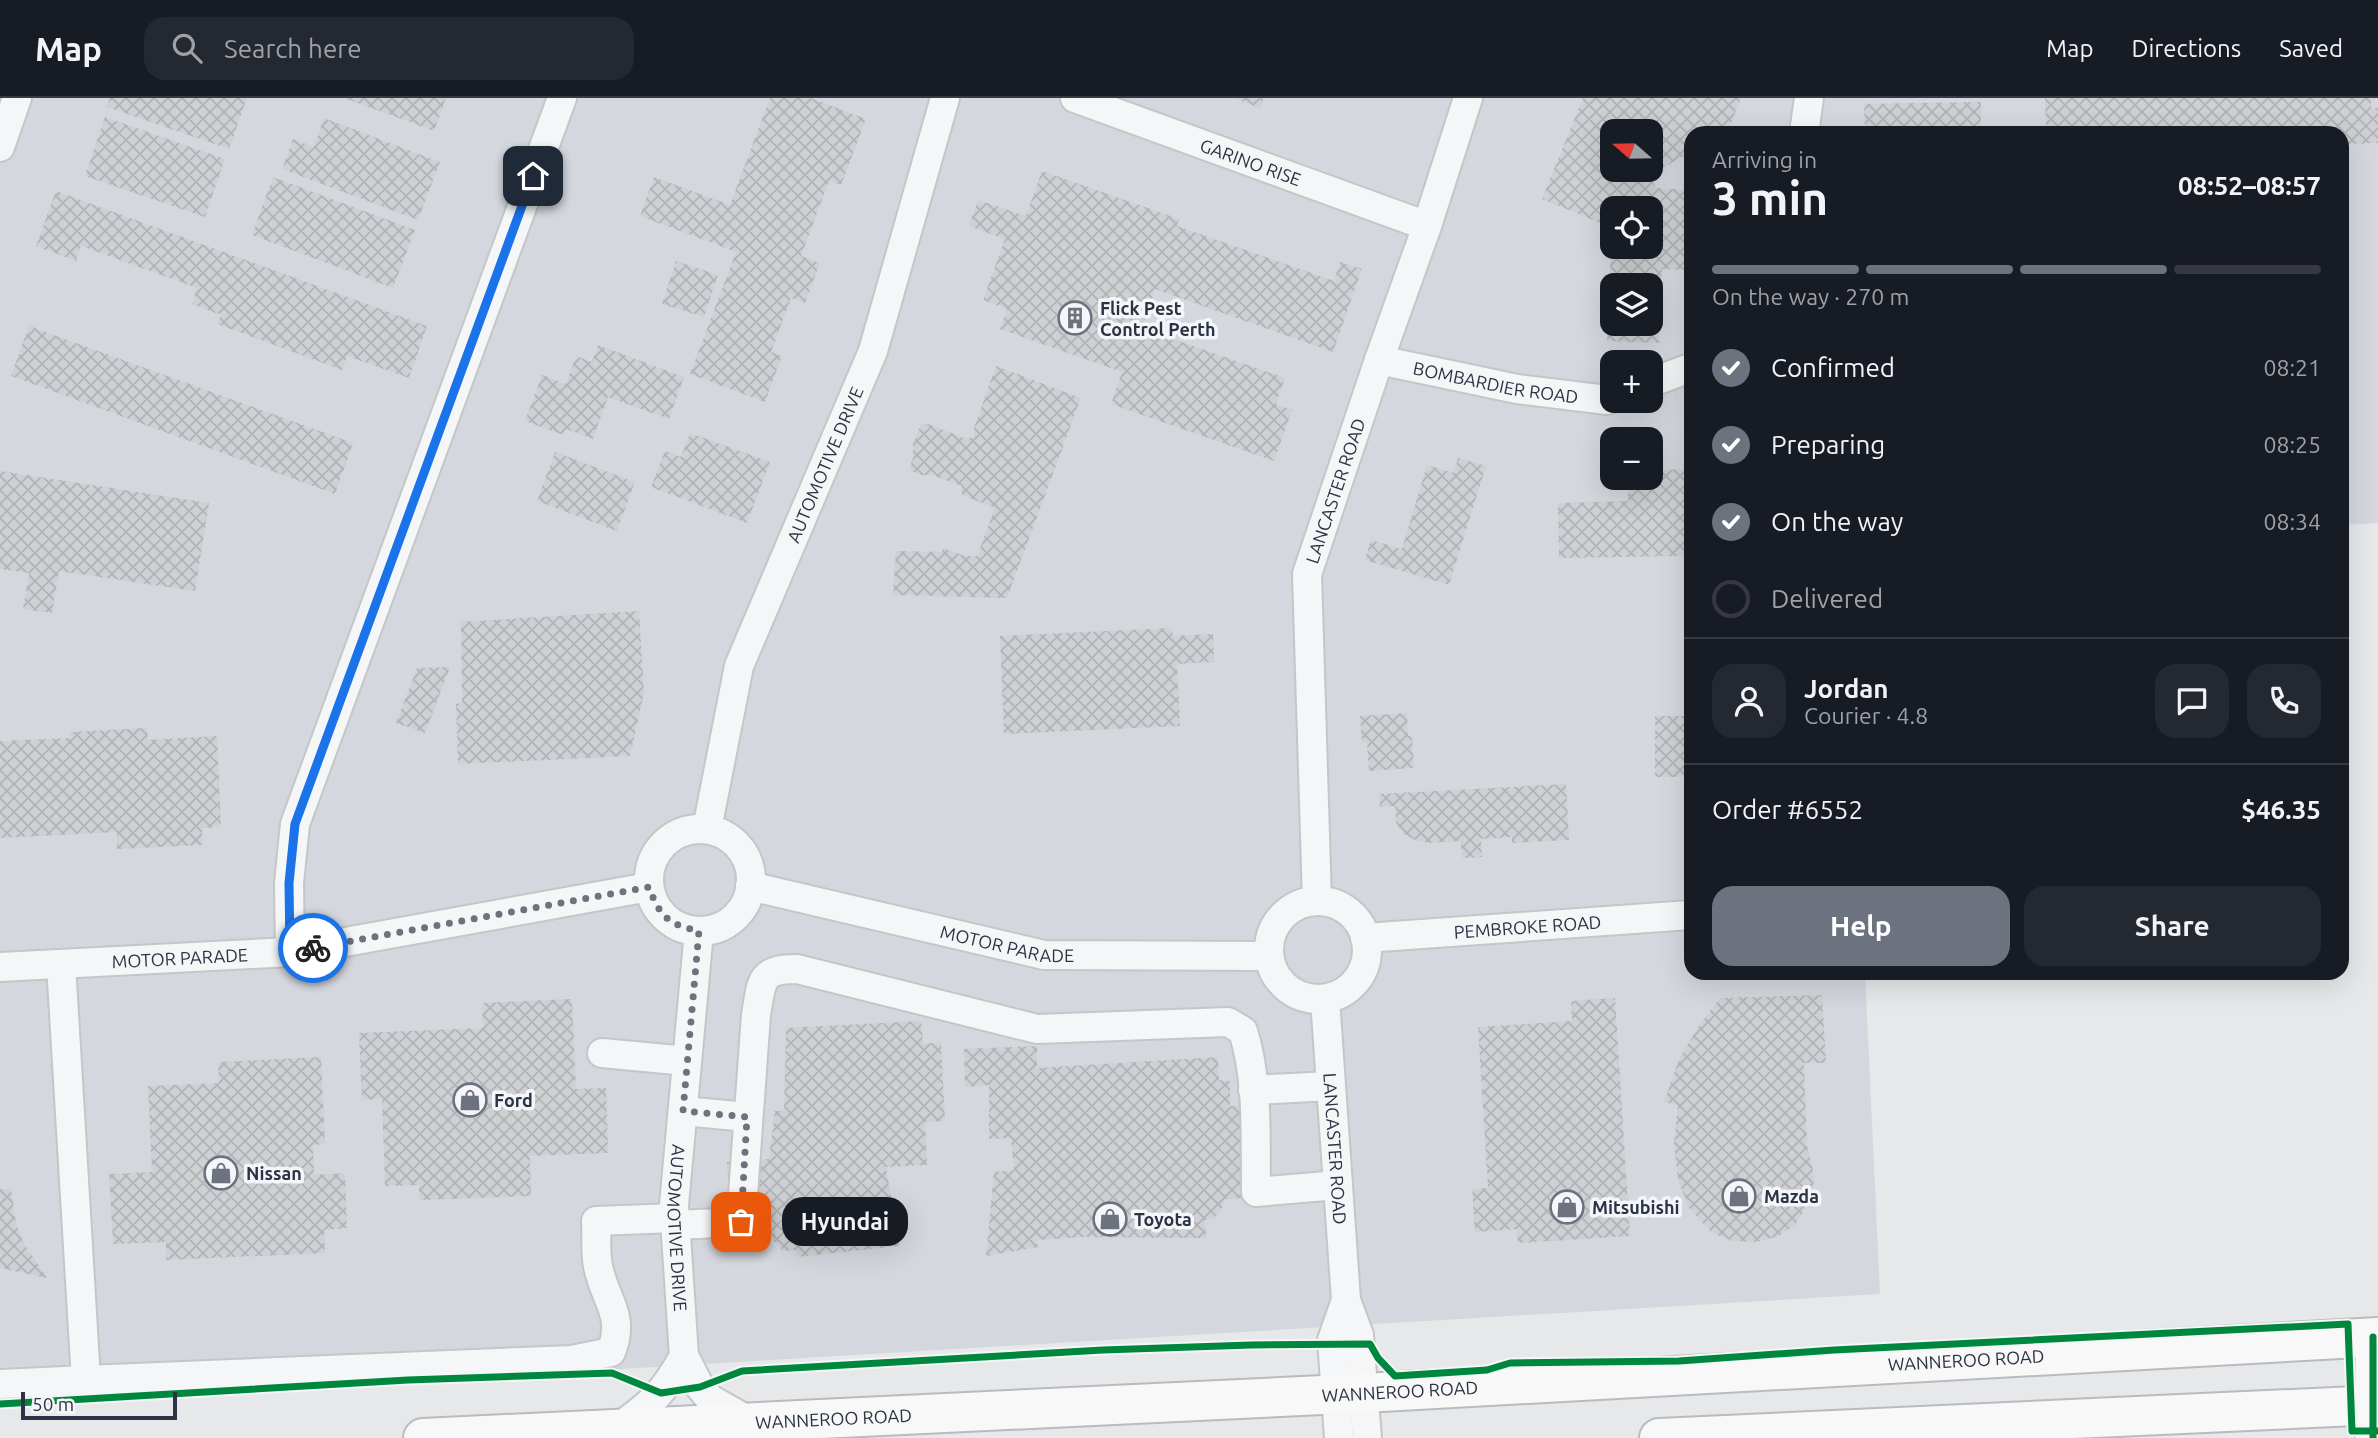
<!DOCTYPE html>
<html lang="en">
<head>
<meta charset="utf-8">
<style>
  body { margin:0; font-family:Ubuntu,sans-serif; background:#242831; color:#f1f3f6; height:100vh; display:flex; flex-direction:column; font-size:26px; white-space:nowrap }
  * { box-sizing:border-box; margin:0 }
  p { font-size:23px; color:#9ea1a6 }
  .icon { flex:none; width:38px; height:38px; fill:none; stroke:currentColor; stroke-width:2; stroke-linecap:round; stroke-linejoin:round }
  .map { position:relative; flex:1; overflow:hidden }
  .sheet { position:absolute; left:1684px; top:28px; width:665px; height:854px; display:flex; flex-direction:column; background:#171b24; border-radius:21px; box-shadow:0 7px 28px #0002 }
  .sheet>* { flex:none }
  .needle { width:46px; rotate:290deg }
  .buttons { position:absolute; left:1600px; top:21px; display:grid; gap:14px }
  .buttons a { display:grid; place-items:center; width:63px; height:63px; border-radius:14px; background:#171b24; box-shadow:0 7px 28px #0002; font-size:35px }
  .scale { position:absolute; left:21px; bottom:18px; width:156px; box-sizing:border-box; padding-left:7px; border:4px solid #2b3445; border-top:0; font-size:19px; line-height:24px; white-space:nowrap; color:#2b3445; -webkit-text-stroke:5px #f4f6f9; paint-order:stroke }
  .pin { position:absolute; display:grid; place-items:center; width:60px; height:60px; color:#fff; margin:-30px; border-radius:14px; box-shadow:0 4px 10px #0006 }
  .courier { position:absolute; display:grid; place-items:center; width:70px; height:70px; margin:-35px; border:5px solid #1a73e8; border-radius:50%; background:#fff; color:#222; box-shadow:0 2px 9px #0007 }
  .bubble { position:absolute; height:49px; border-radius:21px; background:#171b24; box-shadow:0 7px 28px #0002; font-size:23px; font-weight:600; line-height:49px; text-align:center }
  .summary em { font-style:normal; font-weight:600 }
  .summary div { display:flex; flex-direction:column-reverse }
  .summary { display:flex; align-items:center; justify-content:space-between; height:119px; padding:0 28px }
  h1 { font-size:46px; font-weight:600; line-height:52px }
  .bar { display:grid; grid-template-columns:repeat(4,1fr); gap:10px 7px; align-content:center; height:84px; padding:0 28px }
  .bar i { height:9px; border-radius:5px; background:#363941 }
  .bar .active { background:#6c737f }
  .bar p { grid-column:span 4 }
  .line { display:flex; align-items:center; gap:18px; padding:0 28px; border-top:2px solid #363941 }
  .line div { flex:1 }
  .round { display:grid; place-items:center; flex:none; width:74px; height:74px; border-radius:21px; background:#242831 }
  ol { padding:0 28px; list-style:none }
  li { display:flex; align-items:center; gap:21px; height:77px }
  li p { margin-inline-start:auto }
  li .icon { padding:7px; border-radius:50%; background:#6c737f; color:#fff; stroke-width:4 }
  li:last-child { color:#9ea1a6 }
  li i { width:38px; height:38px; border:4px solid #363941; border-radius:50% }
  .primary-button { display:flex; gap:14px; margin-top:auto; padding:14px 28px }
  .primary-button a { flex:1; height:80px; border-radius:21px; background:#6c737f; color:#fff; font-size:28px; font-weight:600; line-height:80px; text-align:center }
  .primary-button a+a { background:#242831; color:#f1f3f6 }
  header { display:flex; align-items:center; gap:42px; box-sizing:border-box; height:98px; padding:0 35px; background:#171b24; border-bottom:2px solid #363941 }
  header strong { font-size:33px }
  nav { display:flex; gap:38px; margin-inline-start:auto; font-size:24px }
  .search { width:490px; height:63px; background:#242831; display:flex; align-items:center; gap:18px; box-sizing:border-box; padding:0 24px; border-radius:21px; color:#9ea1a6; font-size:26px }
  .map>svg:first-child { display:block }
  .built { fill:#d4d7dd; fill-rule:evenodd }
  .building { fill:url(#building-cross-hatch); fill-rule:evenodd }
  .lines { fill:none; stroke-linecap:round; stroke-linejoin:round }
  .minor-casing { stroke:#c4c6c8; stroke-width:32 }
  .major-casing { stroke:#c2c5c8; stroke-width:38 }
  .highway-casing { stroke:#b8bbbf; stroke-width:42 }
  .minor { stroke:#f5f6f7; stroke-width:28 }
  .major { stroke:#f8f8f8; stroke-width:35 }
  .highway { stroke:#f8f8f8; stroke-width:38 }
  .cycleway-casing { stroke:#f4f6f9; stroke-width:11 }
  .cycleway { stroke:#00873e; stroke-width:7 }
  .done { stroke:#6c737f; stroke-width:7; stroke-dasharray:0 12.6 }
  .route { stroke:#1a73e8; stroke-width:9 }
  .labels { text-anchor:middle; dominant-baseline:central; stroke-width:7; stroke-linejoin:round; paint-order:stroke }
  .street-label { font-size:18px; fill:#2b3445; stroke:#f4f6f9 }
  .poi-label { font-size:18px; font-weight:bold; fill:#2b3445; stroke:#f4f6f9; text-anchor:start }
</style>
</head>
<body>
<header>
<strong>Map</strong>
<div class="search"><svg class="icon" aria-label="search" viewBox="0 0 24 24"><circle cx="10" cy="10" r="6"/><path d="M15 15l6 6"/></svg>Search here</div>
<nav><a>Map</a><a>Directions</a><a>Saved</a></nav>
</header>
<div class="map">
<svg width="2378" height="1340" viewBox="0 0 2378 1340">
  <defs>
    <pattern id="building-cross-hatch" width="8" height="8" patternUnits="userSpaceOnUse" patternTransform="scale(1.75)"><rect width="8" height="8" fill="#ced0d3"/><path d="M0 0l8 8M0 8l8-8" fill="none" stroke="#b1b3b6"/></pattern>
  </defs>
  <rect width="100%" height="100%" fill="#e6e8ea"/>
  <path class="built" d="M0,0H2378V425L2342,427V35H1690V875H1865L1880,1196L0,1308ZM1612,33H1650V72H1612ZM1612,110H1650V149H1612ZM1612,187H1650V226H1612ZM1612,264H1650V303H1612ZM1612,341H1650V380H1612Z"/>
  <g class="building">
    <polygon points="110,0 247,0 229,51 107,9"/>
    <polygon points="344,0 446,0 434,33"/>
    <polygon points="770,0 811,0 866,21 841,87 829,83 801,158 820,165 805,205 791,200 771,254 782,258 765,304 690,276 736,154 640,118 654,79 730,107"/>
    <polygon points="1233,0 1264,0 1260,10"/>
    <path d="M1583,0H1741L1727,35H1690V55L1649,77L1656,90L1690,92V172L1662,171L1659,245L1607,243L1611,149H1650V110H1612V130L1542,101ZM1612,33H1650V72H1612ZM1612,187H1650V226H1612Z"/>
    <polygon points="2045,0 2371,0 2371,10 2378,10 2378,45 2342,46 2342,35 2046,35"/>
    <polygon points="1981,4 1981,35 1865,35 1864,6"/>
    <polygon points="105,19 225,61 205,119 85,78"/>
    <polygon points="324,20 440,64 418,122 282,71 293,41 314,49"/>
    <polygon points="1042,73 1179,121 1177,128 1334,183 1340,164 1362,171 1333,254 1155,191 1142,230 1285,280 1276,306 1292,312 1274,363 1111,306 1122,274 1000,231 1007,211 983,202 1005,141 969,128 978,102 1026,118"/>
    <polygon points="273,79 415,132 393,190 252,137"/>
    <polygon points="56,93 427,228 409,280 347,258 342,272 217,226 221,217 192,206 197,190 81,148 76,163 36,148"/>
    <polygon points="676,163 718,177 704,219 662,206"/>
    <polygon points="29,228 353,345 335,396 11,278"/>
    <polygon points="598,247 684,279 669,321 608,299 593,341 566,331 563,337 525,323 542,277 566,286 576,258 592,264"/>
    <polygon points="996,268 1081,300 1007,500 893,497 896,453 942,454 943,450 965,458 977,458 995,410 962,397 962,388 932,377 921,377 909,372 913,360 913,346 921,326 928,326 964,340 974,340 974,330"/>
    <polygon points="690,335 770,364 747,425 651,389 665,353 681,359"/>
    <polygon points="555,354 635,384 617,433 537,403"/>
    <polygon points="1458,360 1486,368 1449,487 1365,462 1371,442 1402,451 1427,367 1454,375"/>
    <polygon points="1650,362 1660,362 1660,372 1690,371 1690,458 1559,460 1558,405 1628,403 1628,380 1650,380"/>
    <polygon points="0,373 209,405 195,493 59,473 52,515 23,511 29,475 0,471"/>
    <polygon points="639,513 644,595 630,658 458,666 456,606 462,605 461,524"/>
    <polygon points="1172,530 1173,538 1213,536 1214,564 1177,566 1180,628 1004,636 1000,538"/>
    <polygon points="450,569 425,635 396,625 417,570"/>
    <polygon points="1407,615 1408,638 1412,638 1414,670 1369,673 1367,644 1362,645 1360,618"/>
    <rect x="1655" y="618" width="35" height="61"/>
    <polygon points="147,630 148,642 217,638 221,729 202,730 202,747 117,751 117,734 0,740 0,643 71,640 70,634"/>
    <polygon points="1566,686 1569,742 1512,745 1512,739 1481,741 1482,759 1462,760 1461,743 1429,745 1415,742 1404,736 1396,725 1395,708 1380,709 1379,696"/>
    <polygon points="1822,897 1826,965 1804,965 1807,1048 1814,1077 1813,1091 1806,1109 1795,1127 1779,1138 1757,1144 1733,1143 1712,1135 1689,1110 1678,1082 1674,1046 1678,1007 1664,1004 1679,961 1699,928 1720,900"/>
    <polygon points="1615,900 1630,1138 1518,1145 1517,1131 1475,1134 1472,1091 1488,1090 1478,929 1572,923 1571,903"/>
    <polygon points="572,901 576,991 606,990 608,1055 530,1058 531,1098 419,1102 419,1087 385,1088 382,1001 362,1002 359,935 483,930 482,905"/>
    <polygon points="921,923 923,946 941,944 945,1023 925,1024 927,1067 886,1069 899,1148 796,1159 795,1152 783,1153 772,1141 769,1130 763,1130 766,1109 730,1112 727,1064 769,1061 775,1013 784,1013 786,930"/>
    <polygon points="1037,948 1037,970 1218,959 1219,982 1230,983 1230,1008 1270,1007 1271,1059 1242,1059 1243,1100 1225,1101 1220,1114 1213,1121 1205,1122 1206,1140 1083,1139 1036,1142 1038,1149 986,1158 994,1074 1014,1072 1011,1040 989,1041 989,987 965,989 964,951"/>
    <polygon points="321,959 325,1046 313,1047 314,1077 345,1075 347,1130 324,1132 325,1155 166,1162 166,1144 113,1146 109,1076 152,1074 148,988 219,985 218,964"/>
    <polygon points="0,1091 11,1091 16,1126 23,1144 47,1180 0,1170"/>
  </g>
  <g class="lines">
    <defs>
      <g id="minor">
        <path id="s1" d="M1075,0L1427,128"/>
        <polyline points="1804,35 1809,0"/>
        <polyline points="0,49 17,0"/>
        <path id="s2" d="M1379,262L1517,291L1607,302L1612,300"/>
        <polyline points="1650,285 1690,270"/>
        <path id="s3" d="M707,731L739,568L873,253L945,0"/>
        <circle cx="700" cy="782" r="51"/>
        <path id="s4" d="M750,788L1044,857L1269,858"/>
        <path id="s5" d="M1317,803L1307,476L1379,262L1427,128L1468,0"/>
        <circle cx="1318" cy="852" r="49"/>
        <path id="s6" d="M699,833L674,1107L684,1258L700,1289L710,1301L749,1323"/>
        <path id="s7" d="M1365,840L1690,817"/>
        <polyline points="290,854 289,785 295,726 562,0"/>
        <path id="s8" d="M0,869L290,854L649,789"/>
        <path id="s9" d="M1325,901L1346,1202L1359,1237L1367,1340"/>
        <polyline points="602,955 687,963"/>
        <polyline points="1253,992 1331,988"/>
        <polyline points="683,1013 747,1019"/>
        <path d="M675,1127L741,1124L756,917C762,883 759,871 797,871L1037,931L1228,924L1243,933C1259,984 1255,1041 1256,1094L1338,1087"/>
        <path d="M86,1282L572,1262L611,1254C626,1217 604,1201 598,1168C595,1154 597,1137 596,1123L675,1120"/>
        <polyline points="0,1286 86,1282 61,866"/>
        <path d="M617,1330C652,1306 664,1294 684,1258"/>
        <polyline points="1339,1340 1332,1242 1346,1202"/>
      </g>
      <polyline id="major" points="2373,1340 2373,1239"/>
      <g id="highway">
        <path id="s10" d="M423,1340L1364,1295L2378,1239"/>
        <polyline points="1659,1340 2378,1307"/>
      </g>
    </defs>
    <use href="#minor" class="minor-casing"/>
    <use href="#major" class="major-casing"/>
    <use href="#highway" class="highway-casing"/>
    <use href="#minor" class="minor"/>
    <use href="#major" class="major"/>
    <use href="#highway" class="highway"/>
    <defs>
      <g id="cycleway">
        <polyline points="0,1306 408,1282 612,1275 661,1295 700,1289 742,1273 1103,1252 1251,1247 1370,1246 1378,1260 1395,1278 1487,1272 1510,1265 1679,1263 1834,1252 2348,1226 2352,1333 2378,1333"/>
        <polyline points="2373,1340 2373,1239"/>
      </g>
    </defs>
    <use href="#cycleway" class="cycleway-casing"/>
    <use href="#cycleway" class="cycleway"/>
  </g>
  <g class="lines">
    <path class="done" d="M313,850L649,789C659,818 669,827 699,833L683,1013L747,1019L741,1124"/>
    <polyline class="route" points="313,850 290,854 289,785 295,726 533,78"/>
  </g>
  <defs>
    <symbol id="building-ring" viewBox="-11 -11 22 22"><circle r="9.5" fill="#f4f6f9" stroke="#6c737f" stroke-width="1.5"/><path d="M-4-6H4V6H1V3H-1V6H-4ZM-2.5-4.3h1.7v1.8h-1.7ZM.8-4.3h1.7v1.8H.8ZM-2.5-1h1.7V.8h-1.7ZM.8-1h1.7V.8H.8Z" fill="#6c737f"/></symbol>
    <symbol id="shop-ring" viewBox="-11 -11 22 22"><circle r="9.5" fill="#f4f6f9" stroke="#6c737f" stroke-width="1.5"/><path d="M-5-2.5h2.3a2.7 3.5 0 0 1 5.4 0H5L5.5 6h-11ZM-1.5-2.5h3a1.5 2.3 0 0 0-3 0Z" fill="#6c737f"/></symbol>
  </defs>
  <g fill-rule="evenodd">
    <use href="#building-ring" x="1056" y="201" width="38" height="38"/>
    <use href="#shop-ring" x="451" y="983" width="38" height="38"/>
    <use href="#shop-ring" x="202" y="1056" width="38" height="38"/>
    <use href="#shop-ring" x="1720" y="1079" width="38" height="38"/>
    <use href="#shop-ring" x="1548" y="1090" width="38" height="38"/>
    <use href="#shop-ring" x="1091" y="1102" width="38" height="38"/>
  </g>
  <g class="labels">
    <g class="street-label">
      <text stroke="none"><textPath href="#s1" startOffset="187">GARINO RISE</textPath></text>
      <text stroke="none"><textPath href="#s2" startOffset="119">BOMBARDIER ROAD</textPath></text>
      <text stroke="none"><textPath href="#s3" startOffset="385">AUTOMOTIVE DRIVE</textPath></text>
      <text stroke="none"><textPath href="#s5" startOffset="415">LANCASTER ROAD</textPath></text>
      <text stroke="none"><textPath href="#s7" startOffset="163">PEMBROKE ROAD</textPath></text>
      <text stroke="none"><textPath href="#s4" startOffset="264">MOTOR PARADE</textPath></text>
      <text stroke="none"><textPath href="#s8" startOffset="180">MOTOR PARADE</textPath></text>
      <text stroke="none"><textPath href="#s9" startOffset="150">LANCASTER ROAD</textPath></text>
      <text stroke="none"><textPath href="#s6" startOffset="298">AUTOMOTIVE DRIVE</textPath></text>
      <text stroke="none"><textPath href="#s10" startOffset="1545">WANNEROO ROAD</textPath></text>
      <text stroke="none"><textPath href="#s10" startOffset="978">WANNEROO ROAD</textPath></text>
      <text stroke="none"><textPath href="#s10" startOffset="411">WANNEROO ROAD</textPath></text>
    </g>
    <g class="poi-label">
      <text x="1100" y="210">Flick Pest<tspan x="1100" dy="21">Control Perth</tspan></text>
      <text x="494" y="1002">Ford</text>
      <text x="246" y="1075">Nissan</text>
      <text x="1764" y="1098">Mazda</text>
      <text x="1592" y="1109">Mitsubishi</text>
      <text x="1134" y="1121">Toyota</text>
    </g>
  </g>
</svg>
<div class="buttons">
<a><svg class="needle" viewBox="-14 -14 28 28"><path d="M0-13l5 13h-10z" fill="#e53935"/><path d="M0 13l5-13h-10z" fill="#9ea1a6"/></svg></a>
<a><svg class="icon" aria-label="locate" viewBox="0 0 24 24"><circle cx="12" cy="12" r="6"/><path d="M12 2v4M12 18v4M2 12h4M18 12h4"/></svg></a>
<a><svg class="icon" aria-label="layers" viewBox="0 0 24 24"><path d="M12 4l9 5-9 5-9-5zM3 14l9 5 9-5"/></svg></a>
<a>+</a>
<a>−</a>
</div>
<div class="scale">50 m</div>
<div class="pin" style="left:741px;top:1124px;background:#ea580c"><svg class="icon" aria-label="bag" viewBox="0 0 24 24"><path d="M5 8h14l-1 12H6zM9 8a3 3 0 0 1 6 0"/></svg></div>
<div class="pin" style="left:533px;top:78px;background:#1f2937"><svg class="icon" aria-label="home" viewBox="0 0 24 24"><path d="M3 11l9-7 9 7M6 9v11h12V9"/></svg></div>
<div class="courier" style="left:313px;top:850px"><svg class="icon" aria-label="bike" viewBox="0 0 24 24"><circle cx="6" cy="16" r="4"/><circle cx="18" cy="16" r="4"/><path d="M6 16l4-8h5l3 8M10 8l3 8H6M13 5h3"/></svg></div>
<div class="bubble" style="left:782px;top:1099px;width:126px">Hyundai</div>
<section class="sheet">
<div class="summary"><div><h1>3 min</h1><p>Arriving in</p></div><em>08:52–08:57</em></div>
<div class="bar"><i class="active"></i><i class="active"></i><i class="active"></i><i></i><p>On the way · 270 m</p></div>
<ol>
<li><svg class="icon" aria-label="check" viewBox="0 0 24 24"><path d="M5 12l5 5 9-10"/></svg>Confirmed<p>08:21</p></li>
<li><svg class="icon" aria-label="check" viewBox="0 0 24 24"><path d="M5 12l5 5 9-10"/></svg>Preparing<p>08:25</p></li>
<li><svg class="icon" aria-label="check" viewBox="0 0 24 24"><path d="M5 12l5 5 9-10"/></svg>On the way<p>08:34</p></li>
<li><i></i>Delivered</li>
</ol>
<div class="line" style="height:126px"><a class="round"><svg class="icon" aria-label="person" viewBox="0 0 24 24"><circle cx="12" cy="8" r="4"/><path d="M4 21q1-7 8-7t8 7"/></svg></a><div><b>Jordan</b><p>Courier · 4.8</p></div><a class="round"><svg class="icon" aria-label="chat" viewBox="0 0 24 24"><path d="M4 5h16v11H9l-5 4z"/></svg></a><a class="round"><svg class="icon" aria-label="phone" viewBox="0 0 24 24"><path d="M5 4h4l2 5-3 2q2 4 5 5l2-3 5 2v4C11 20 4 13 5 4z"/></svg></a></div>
<div class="line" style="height:91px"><div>Order #6552</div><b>$46.35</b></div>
<div class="primary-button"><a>Help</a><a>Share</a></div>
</section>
</div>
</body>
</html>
